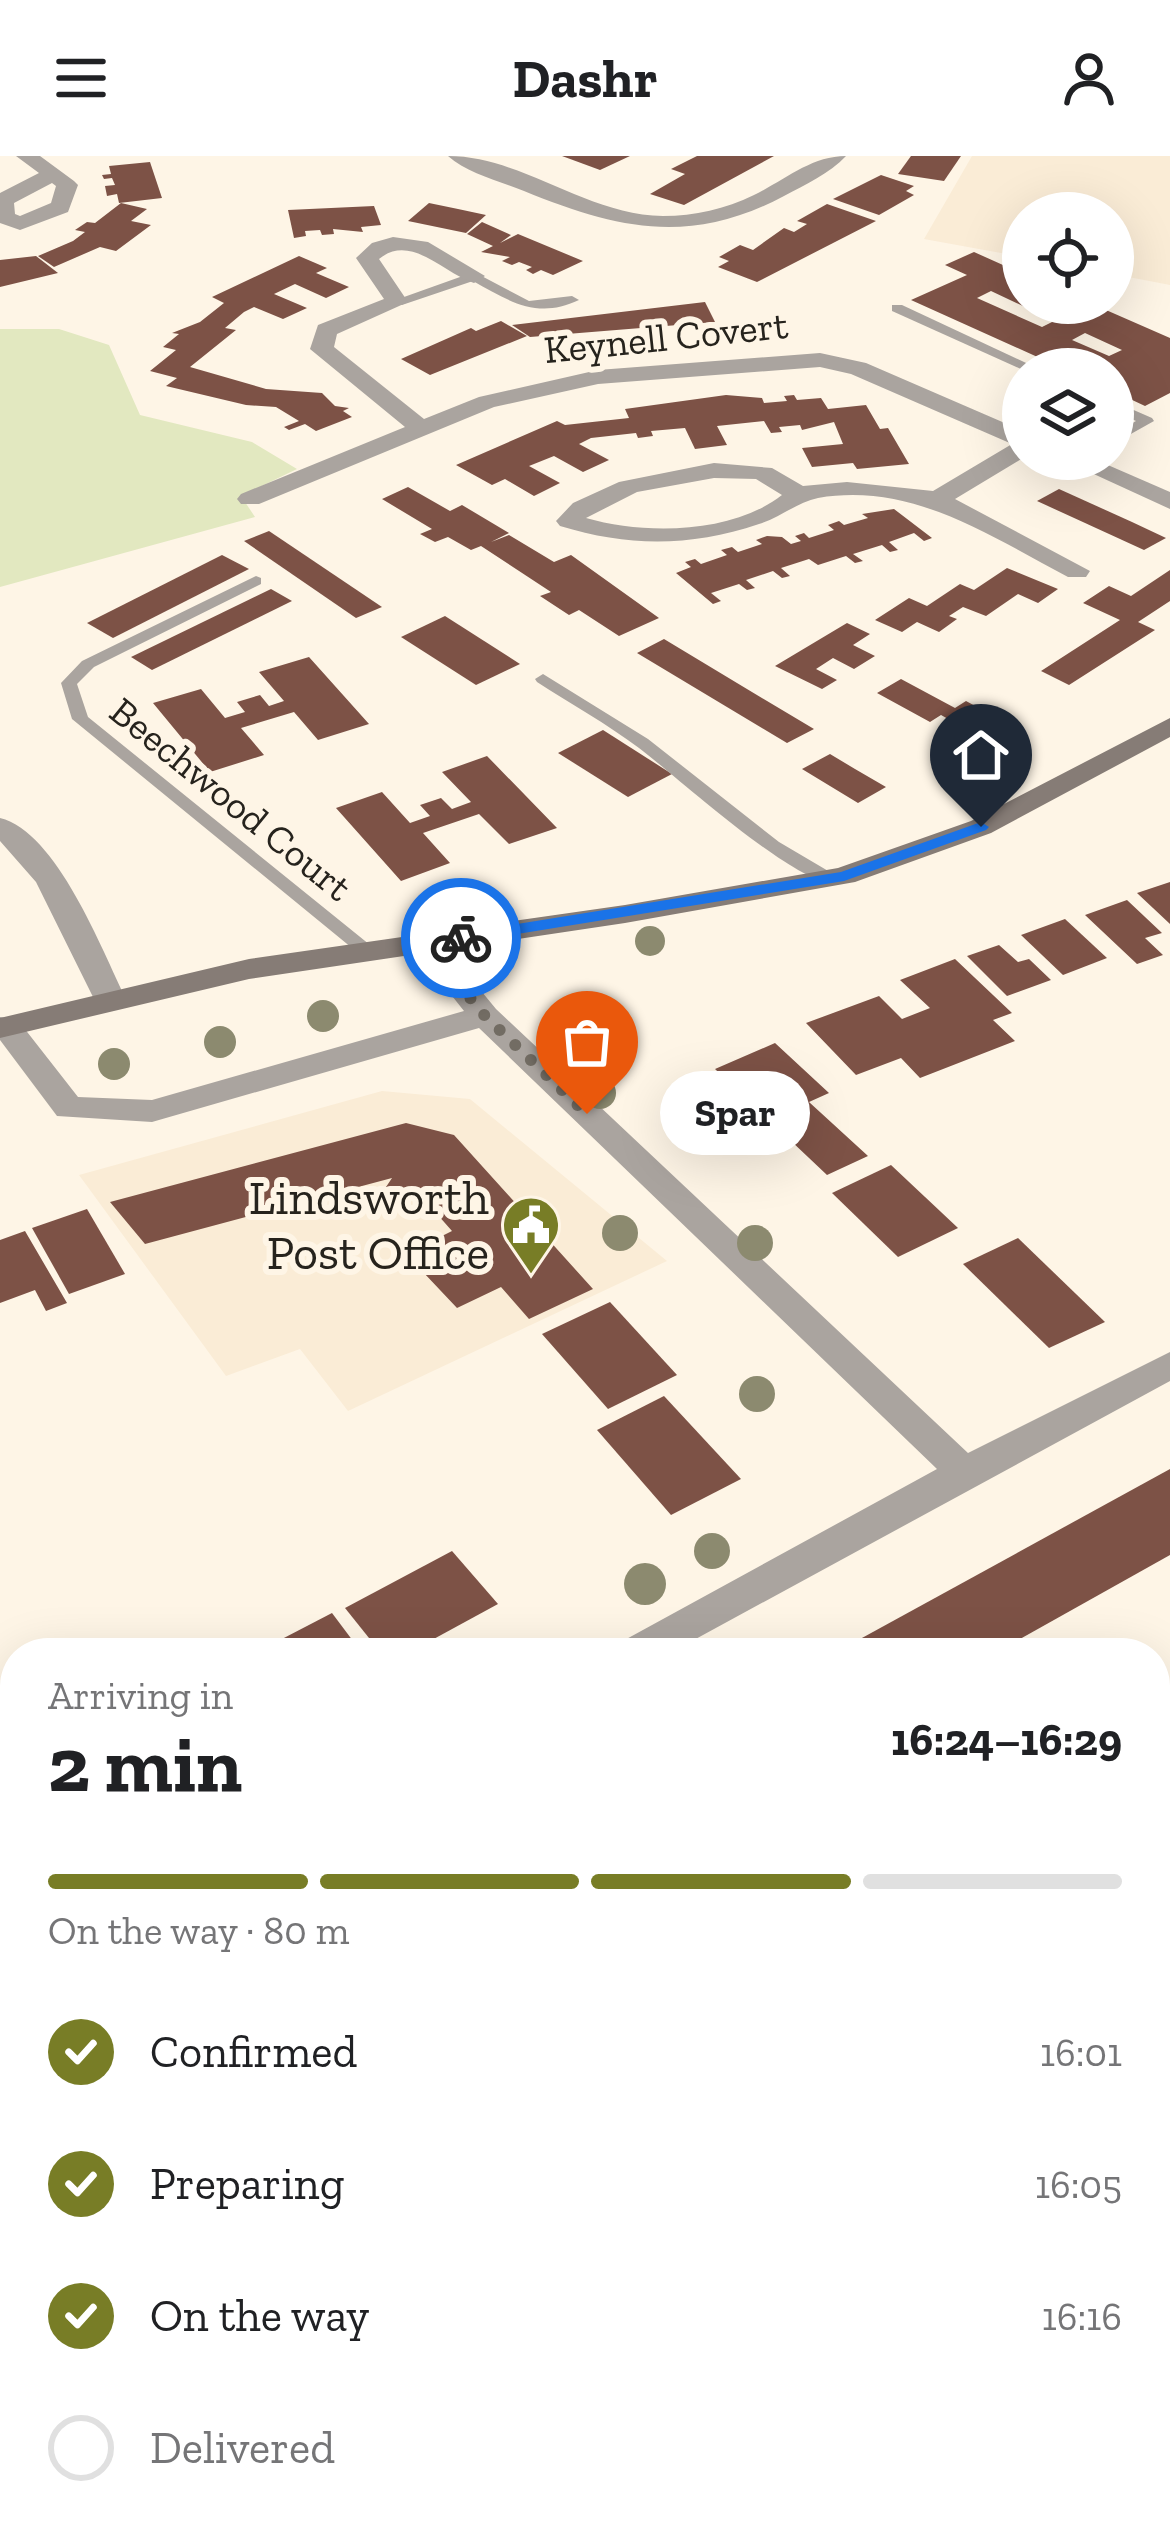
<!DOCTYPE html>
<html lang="en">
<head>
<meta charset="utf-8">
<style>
  body { margin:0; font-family:"Zilla Slab",serif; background:#f6f6f6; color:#202124; height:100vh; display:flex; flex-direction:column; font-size:45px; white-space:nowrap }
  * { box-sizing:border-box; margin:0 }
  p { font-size:39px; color:#757577 }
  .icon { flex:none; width:66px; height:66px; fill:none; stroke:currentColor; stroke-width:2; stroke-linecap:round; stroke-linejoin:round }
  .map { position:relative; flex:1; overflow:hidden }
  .sheet { position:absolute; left:0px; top:1482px; width:1170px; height:900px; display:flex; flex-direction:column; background:#fff; border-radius:48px 48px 0 0; box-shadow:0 12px 48px #0002 }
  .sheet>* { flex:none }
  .tools { position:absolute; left:1002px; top:36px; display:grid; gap:24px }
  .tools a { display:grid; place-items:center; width:132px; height:132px; border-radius:50%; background:#fff; box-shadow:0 12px 48px #0002; font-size:60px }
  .pin { position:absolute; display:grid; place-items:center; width:102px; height:102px; color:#fff; margin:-123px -51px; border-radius:50% 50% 50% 0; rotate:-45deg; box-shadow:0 0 12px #0007 }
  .pin .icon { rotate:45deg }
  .courier { position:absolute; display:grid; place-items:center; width:120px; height:120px; margin:-60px; border:9px solid #1a73e8; border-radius:50%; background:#fff; color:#222; box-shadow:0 3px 15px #0007 }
  .bubble { position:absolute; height:84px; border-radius:42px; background:#fff; box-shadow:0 12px 48px #0002; font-size:39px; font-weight:800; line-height:84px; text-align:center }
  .overview em { font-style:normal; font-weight:800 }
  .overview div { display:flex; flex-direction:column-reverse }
  .overview { display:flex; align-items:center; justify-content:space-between; height:204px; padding:0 48px }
  h1 { font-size:78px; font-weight:800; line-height:90px }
  .bar { display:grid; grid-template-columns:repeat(4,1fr); gap:18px 12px; align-content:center; height:144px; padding:0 48px }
  .bar i { height:15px; border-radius:9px; background:#e0e0e0 }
  .bar .on { background:#787d26 }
  .bar p { grid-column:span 4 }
  ol { padding:0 48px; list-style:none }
  li { display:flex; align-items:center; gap:36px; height:132px }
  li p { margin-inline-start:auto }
  li .icon { padding:12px; border-radius:50%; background:#787d26; color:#fff; stroke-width:4 }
  li:last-child { color:#757577 }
  li i { width:66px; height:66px; border:6px solid #e0e0e0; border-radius:50% }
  header { display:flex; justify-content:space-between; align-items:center; height:156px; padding:0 48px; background:#fff; font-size:54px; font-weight:800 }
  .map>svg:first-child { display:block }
  .built { fill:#faecd6 }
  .green { fill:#e2e8c0 }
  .building { fill:#7d5246; fill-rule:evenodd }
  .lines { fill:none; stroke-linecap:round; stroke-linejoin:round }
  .lane { fill:#aaa49f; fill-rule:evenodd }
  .street { fill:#aaa49f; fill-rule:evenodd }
  .secondary { fill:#867c76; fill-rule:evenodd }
  .tree { fill:#8c8a6f }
  .route { fill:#1a73e8 }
  .done { stroke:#726c63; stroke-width:12; stroke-dasharray:0 21.6 }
  .labels { text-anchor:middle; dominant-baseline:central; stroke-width:12; stroke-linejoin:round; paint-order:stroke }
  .far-street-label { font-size:39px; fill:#26231d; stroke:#fef5e6 }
  .poi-label { font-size:48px; fill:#26231d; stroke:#fef5e6; text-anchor:end }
</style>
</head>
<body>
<header><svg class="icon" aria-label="menu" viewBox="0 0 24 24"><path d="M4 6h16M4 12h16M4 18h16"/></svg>Dashr<svg class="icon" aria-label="person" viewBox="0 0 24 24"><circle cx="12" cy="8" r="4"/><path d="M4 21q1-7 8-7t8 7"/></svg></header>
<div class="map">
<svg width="1170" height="2382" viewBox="0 0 1170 2382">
  <rect width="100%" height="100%" fill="#fef5e6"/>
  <g class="built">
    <polygon points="972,0 1170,0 1170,129 1113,118 1113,57 1023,57 1023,101 924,83"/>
    <polygon points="382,935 470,943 667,1105 348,1255 300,1193 226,1220 79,1019"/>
  </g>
  <polygon class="green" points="0,173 59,173 109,189 140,259 252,286 297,313 241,340 255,361 0,431"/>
  <g class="building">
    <polygon points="562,0 630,0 600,14"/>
    <polygon points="697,0 774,0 684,49 650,38 685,18 671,13"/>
    <polygon points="911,0 961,0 944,25 898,18"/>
    <polygon points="150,6 162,42 119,47 117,38 107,40 105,30 115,29 112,22 104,23 102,19 111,18 109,10"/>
    <polygon points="881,19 914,30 906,35 914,39 879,59 833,43"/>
    <polygon points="121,47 147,53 131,65 151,69 116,95 100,91 54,111 38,100 73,85 85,76 75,74 87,66 95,67"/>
    <polygon points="429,47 458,53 486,59 466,77 408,65"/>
    <polygon points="827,48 876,65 757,126 718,111 729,105 719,101 740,89 753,94 784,72 794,76 807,68 797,65"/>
    <polygon points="374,50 381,69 361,71 363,76 333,73 334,78 322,79 320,74 305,75 306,80 294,82 288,54"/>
    <polygon points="482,66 511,79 500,87 518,78 583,105 553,119 541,114 533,118 526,114 532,111 519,106 512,109 502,105 510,101 481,96 493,90 467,78"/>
    <path d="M974,96L1023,118V147H1090L1170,182V237L1145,250L1113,235V213H1064L911,144L967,119L945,109ZM991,135L1023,150L1056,164L1042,171L977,142ZM1085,177L1122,194L1109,200L1072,184Z"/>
    <polygon points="36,100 58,117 0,131 0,104"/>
    <polygon points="299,100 327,112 316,117 349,131 326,142 295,128 274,138 307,152 283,163 254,151 244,156 225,172 236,174 190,211 266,233 322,237 335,250 349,252 343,255 352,261 316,275 305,268 289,274 284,271 299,265 276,251 246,249 166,230 177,222 150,215 176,194 163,191 179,178 172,177 200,166 224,147 212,141"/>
    <polygon points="705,146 715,166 530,181 512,169"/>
    <polygon points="501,165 527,180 430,219 401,203 471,172 476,175"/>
    <polygon points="726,239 762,242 764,247 787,245 784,240 794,239 797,244 821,242 828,253 866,249 880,273 888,272 909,308 857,313 853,307 812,311 802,292 843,288 834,266 802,274 800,269 779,271 782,276 771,277 764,265 717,270 727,289 695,293 685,272 651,275 653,280 638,282 636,277 591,282 579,288 609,304 583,316 554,300 529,310 560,327 534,340 505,323 492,329 456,309 557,265 565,269 629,262 625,253"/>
    <polygon points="408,331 450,355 462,349 509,377 491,386 509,379 554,406 571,399 659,462 619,480 579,454 569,459 540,440 551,436 481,390 471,394 448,381 435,386 420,378 432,373 382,343"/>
    <polygon points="1059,333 1132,366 1166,382 1144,394 1037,345"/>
    <polygon points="894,353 932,382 924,385 914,377 889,386 898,394 890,396 882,389 853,398 863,405 855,407 846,400 818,409 809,403 781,412 790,420 782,422 773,415 746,424 755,432 747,434 739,428 711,437 721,445 713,448 676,417 691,411 685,406 695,403 701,408 727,399 721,394 732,391 738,396 762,388 756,384 767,380 782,381 791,388 801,385 795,380 804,377 809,382 834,374 828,369 839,365 844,369 868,362 862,358"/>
    <polygon points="269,375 382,451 356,462 244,385"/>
    <polygon points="222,399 249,413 113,482 87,467"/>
    <polygon points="1007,412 1058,433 1038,447 1018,438 986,460 963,451 949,460 957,463 939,476 917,466 902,476 875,464 909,442 927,450 960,428 974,434"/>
    <polygon points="1170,414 1170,445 1138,466 1155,474 1069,529 1041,515 1120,464 1083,447 1109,430 1131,440"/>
    <polygon points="271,433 292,445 152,514 131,501"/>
    <polygon points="445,460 520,508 476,529 401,481"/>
    <polygon points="847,467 870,478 853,489 875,500 854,513 833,502 816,513 837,524 822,533 775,510"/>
    <polygon points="664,483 737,527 814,573 787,587 637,497"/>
    <polygon points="309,501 369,568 318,584 294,556 241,572 264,599 210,616 153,547 201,533 225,562 245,556 237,546 260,539 269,550 284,545 259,516"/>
    <polygon points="901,523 955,552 966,545 1023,576 998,591 941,559 930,566 877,537"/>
    <polygon points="603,574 672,618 628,641 558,597"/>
    <polygon points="830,598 855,613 886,631 858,647 802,613"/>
    <polygon points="487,600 557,672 509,688 479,658 423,677 450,707 401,725 336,652 382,636 410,667 430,660 420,649 441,642 452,653 471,646 442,616"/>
    <polygon points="1170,726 1170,768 1137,737"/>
    <polygon points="1127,744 1162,777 1145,782 1163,799 1137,808 1085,759"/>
    <polygon points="1065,763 1107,802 1063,819 1021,779"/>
    <polygon points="999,789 1018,806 1029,803 1051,824 1007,840 967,800"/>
    <polygon points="955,803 1012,857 993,864 1015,885 920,922 901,902 856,919 806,867 879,840 902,863 930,852 900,824"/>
    <polygon points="775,887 829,937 809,946 868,1000 827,1019 715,913"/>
    <polygon points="406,967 454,979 593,1133 529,1163 501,1131 457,1152 406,1098 452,1075 414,1032 401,1044 382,1037 392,1022 145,1088 110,1046"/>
    <polygon points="891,1009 958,1072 898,1101 832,1037"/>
    <polygon points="87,1053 125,1118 69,1138 32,1072"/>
    <polygon points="25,1075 67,1147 46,1155 35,1134 0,1147 0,1084"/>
    <polygon points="1018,1082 1105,1166 1049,1192 963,1108"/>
    <polygon points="610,1146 677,1219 608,1253 542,1178"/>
    <polygon points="664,1240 741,1323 671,1359 597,1274"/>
    <polygon points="1170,1313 1170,1399 995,1497 859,1497 851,1488"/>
    <polygon points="452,1395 498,1448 408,1497 381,1497 345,1452"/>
    <polygon points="332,1457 362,1497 255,1497"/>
    <polygon points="15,1630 15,1705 0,1712 0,1637"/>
    <polygon points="15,1976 15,2079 0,2088 0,1984"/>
    <polygon points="387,2367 551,2367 559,2382 394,2382"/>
    <polygon points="927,2367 1054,2367 1043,2382 945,2382"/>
    <polygon points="1097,2367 1155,2367 1170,2371 1170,2382 1095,2382"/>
  </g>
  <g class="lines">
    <g class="lane">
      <path d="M474,116L529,145L572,140L579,144C537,164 509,145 473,125L402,149L390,146Z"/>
      <polygon points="892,149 902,149 1039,213 1023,214 892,155"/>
      <polygon points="1113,245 1152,262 1154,265 1113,288 1113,278 1136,265 1113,254"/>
      <polygon points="256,420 261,422 261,428 94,511 77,528 88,561 375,793 378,797 375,801 363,801 72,563 61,527 82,505"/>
      <path d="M543,518L648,583L779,686L835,719V727C796,730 675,619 639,592C607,568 571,548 537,526L535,523Z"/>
    </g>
    <g class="street">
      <path d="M16,0H40L74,25L78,29L68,56L20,74L0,67V37L39,17ZM52,27L56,30L51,47L20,60L15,58L14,47Z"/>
      <path d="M448,0C522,0 586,59 663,60C695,60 725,53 754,39C785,24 811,0 846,0C830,17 805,29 784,40C690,90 617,73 524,35C499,25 467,17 448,0Z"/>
      <path d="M393,81L428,86L485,120L474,127C443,117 411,77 379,103L408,146L337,178L334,191L424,263L479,241L598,214L820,197L866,207L1023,275V302L955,343L1090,415L1086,421H1068C988,379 912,326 818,342C798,346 779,362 759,368C690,391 629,391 560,370L556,365L573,347L619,326L714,307L772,312L803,330L847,326L933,335L1012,288L851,218L820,211L598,228L494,251L259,348H241L237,343L241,338L405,271L310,193L318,169L384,143L356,102L372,87ZM714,322L756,323L782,339C732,378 645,379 586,362L637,336Z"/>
      <polygon points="1061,303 1094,303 1170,336 1170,353"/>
      <path d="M0,662C57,676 102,794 126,843L121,850L110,853L94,843L36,726L0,685Z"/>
      <polygon points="425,777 436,780 496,853 968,1297 1170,1196 1170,1225 670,1497 615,1497 621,1486 937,1313 479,872 152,966 57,960 0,884 0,861 17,863 78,941 152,944 464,855 410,787"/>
      <polygon points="15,1810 15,1852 0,1858 0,1816"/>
      <polygon points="672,2367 727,2367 734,2382 679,2382"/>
    </g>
    <polygon class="secondary" points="1170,562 1170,581 991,677 855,726 625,767 249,823 0,882 0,862 249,803 625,749 838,712 971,665"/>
  </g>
  <g class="tree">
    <circle cx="650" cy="785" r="15"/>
    <circle cx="323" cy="860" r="16"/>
    <circle cx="220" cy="886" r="16"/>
    <circle cx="114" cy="908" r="16"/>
    <circle cx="600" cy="937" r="16"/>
    <circle cx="620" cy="1077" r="18"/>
    <circle cx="755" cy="1087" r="18"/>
    <circle cx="757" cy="1238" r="18"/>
    <circle cx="712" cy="1395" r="18"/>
    <circle cx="645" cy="1428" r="21"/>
  </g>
  <polygon class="route" points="981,666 989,671 986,674 844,725 461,787 452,782 461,777 841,716"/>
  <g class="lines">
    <polyline class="done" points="461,782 425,787 485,860 587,958"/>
  </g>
  <defs>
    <symbol id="civic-pin" viewBox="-11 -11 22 30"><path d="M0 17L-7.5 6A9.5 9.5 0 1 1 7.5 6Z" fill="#787d26" stroke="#fef5e6"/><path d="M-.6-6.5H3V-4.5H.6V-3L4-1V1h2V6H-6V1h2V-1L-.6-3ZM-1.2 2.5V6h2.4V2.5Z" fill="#fff"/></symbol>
  </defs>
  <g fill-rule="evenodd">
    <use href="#civic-pin" x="498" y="1036" width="66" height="90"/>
  </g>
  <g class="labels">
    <g class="far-street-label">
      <text transform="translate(666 181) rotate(-6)">Keynell Covert</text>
      <text transform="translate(231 643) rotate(39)">Beechwood Court</text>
    </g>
    <g class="poi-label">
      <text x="489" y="1041">Lindsworth<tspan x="489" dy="55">Post Office</tspan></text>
    </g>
  </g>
</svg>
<div class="tools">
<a><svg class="icon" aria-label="locate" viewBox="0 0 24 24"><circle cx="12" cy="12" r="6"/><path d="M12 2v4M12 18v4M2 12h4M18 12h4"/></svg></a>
<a><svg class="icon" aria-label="layers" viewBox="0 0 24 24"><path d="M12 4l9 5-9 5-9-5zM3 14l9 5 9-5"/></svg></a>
</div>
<div class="pin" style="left:587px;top:958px;background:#ea580c"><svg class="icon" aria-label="bag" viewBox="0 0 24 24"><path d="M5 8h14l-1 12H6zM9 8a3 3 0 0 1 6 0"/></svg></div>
<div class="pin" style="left:981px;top:671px;background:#1f2937"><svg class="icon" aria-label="home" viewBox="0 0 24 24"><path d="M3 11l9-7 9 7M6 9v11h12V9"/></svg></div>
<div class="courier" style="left:461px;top:782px"><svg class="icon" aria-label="bike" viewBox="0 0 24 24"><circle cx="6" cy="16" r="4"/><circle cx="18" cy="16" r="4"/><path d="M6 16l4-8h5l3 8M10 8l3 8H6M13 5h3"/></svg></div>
<div class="bubble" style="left:660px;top:915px;width:150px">Spar</div>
<section class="sheet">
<div class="overview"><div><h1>2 min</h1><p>Arriving in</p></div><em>16:24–16:29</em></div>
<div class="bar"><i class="on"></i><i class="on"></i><i class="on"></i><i></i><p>On the way · 80 m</p></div>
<ol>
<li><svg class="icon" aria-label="check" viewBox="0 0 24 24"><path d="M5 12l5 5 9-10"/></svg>Confirmed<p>16:01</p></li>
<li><svg class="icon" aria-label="check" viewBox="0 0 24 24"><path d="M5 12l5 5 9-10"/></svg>Preparing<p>16:05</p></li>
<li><svg class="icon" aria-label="check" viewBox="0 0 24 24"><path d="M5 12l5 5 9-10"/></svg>On the way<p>16:16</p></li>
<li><i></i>Delivered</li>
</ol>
</section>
</div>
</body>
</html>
